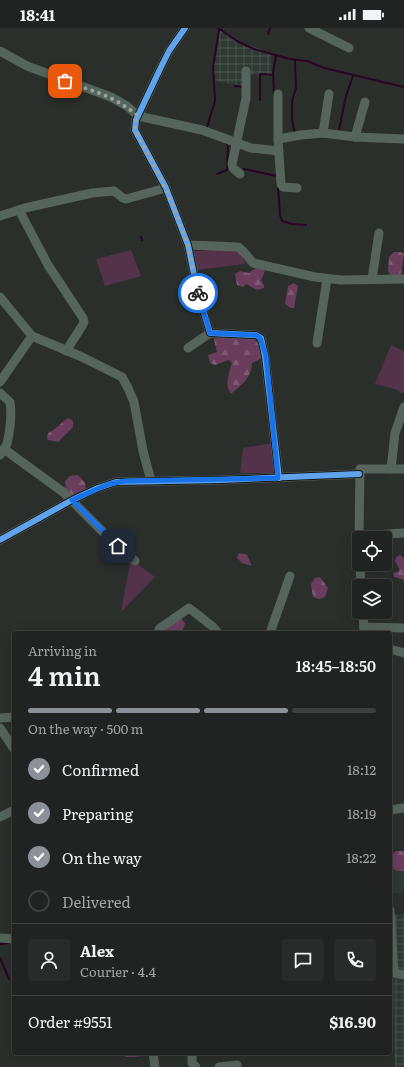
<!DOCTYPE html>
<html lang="en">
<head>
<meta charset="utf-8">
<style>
  body { margin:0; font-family:Literata,serif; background:#282b2a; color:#f1f3f6; height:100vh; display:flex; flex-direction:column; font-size:15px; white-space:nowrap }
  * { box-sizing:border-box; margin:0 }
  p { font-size:13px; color:#a2a4a5 }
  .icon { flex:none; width:22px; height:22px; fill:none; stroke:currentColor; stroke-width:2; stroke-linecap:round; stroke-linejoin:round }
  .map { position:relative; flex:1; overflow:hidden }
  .details { position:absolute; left:12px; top:603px; width:380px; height:424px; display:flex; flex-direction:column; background:#202321; border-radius:4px; box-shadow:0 4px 16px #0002,0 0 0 1px #3d403f }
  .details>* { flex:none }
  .tools { position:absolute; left:352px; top:503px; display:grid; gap:8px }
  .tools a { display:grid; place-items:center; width:40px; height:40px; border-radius:4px; background:#202321; box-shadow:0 4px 16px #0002,0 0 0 1px #3d403f; font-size:20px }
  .pin { position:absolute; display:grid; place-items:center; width:34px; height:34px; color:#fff; margin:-17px; border-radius:8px; box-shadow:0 2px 6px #0006 }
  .courier { position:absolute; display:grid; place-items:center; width:40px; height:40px; margin:-20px; border:3px solid #1a73e8; border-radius:50%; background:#fff; color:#222; box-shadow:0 1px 5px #0007 }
  .headline em { font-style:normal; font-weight:600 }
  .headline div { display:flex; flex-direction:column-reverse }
  .headline { display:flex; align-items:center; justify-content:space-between; height:68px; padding:0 16px }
  h1 { font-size:26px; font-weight:600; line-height:30px }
  .bar { display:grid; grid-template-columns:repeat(4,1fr); gap:6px 4px; align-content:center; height:48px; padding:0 16px }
  .bar i { height:5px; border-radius:3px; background:#3d403f }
  .bar .on { background:#8c9099 }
  .bar p { grid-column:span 4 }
  .line { display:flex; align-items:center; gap:10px; padding:0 16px; border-top:1px solid #3d403f }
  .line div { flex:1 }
  .round { display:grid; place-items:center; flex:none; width:42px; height:42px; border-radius:4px; background:#282b2a }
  ol { padding:0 16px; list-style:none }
  li { display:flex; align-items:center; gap:12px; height:44px }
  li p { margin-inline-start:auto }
  li .icon { padding:4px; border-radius:50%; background:#8c9099; color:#fff; stroke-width:4 }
  li:last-child { color:#a2a4a5 }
  li i { width:22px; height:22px; border:2px solid #3d403f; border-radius:50% }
  .status { display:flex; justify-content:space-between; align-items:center; height:28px; padding:0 20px; background:#202321; direction:ltr }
  .status svg { height:11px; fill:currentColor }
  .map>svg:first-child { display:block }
  .built { fill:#2d3932 }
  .industrial { fill:url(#industrial-grid) }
  .grass { fill:#54324a }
  .forest { fill:url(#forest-firs) }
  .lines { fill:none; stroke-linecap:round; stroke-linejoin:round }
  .stream { stroke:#2c0423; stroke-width:2 }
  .minor { stroke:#56655c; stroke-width:9 }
  .cycleway-casing { stroke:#141715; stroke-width:8 }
  .cycleway { stroke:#60a3ed; stroke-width:6 }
  .done { stroke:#9da29f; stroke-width:4; stroke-dasharray:0 7.2 }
  .route { stroke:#1a73e8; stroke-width:5 }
</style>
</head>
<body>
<div class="status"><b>18:41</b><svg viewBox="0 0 49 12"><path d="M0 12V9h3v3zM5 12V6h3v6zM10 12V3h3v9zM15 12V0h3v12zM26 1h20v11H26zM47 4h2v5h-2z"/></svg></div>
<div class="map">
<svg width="404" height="1039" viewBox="0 0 404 1039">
  <defs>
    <pattern id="industrial-grid" width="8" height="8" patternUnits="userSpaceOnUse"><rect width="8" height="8" fill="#2d3932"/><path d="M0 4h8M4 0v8" fill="none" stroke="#4b554f"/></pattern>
    <pattern id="forest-firs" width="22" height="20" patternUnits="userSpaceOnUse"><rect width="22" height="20" fill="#6a3d5c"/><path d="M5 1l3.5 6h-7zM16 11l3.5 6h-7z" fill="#7f5973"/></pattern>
  </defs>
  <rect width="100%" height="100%" fill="#2a2f2c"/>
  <polygon class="built" points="404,842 404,864 391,866 390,843"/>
  <g class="industrial">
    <polygon points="220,1 239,13 271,25 272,49 248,46 244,58 216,53 214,48 213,39"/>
    <polygon points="404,886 404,944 396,941 394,887"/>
    <polygon points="392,949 404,953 404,1039 395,1039"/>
  </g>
  <g class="grass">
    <polygon points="235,221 242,227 245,236 196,242 193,224 195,223"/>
    <polygon points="131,222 141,248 105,258 96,231"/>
    <polygon points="391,317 404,323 404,365 401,365 398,362 375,356"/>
    <polygon points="273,415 274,444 271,445 240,445 243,420"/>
    <polygon points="130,535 136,535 155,549 121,584"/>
  </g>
  <g class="forest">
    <polygon points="394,224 401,224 404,226 401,246 392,249 388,243 389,229"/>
    <polygon points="262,239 265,243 261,252 264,257 264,260 257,262 246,256 243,259 237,257 235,246 240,243 249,245 254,241"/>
    <polygon points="294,255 298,258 294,280 291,280 285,276 288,258"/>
    <path d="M216,307L254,311L261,319L262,330L252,335C251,351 242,356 231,366C224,357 229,345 232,335L229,332L215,337L210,335L208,327L217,324L214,312Z"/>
    <path d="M68,390L73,393V399L58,414L48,412L47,410L48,405C57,401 60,395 68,390Z"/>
    <polygon points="78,447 85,455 86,461 71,469 66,463 65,453 70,448"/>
    <polygon points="239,525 247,527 252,538 242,535 237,530"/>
    <polygon points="400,527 404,530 404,553 402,551 394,549 393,545 399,543 399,540 395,533 396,529"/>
    <polygon points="320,549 328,560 325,569 319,571 313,569 311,556 315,550"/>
    <polygon points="180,589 185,595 183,602 178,605 163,605 163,600"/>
    <polygon points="396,823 404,823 404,843 397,843 391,840 390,828"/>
    <path d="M126,1025H145C140,1030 132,1029 125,1029Z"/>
  </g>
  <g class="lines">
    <g class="stream">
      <polyline points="218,0 237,13 254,21 290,31 307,33 324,40 404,59"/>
      <polyline points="268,6 270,0"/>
      <polyline points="235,58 243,59"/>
      <polyline points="274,67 273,44 276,28"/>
      <polyline points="260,72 260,46 273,47"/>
      <polyline points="207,99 215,73 213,39 219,2"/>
      <polyline points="339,102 346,68 353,48"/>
      <polyline points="295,106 292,92 292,73 296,60 295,32"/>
      <polyline points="244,141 277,148"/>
      <polyline points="217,146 227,142 228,118 226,115"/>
      <polyline points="278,158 280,187 282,193 292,196 306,197"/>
      <polyline points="141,209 142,212"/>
      <polyline points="390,869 390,871"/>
      <polyline points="0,916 9,915"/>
      <polyline points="0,930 9,951"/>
    </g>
    <g class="minor">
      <polyline points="185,0 169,23 161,39 136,92 135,102 166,160 188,217 197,261 210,305 252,307 256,307 261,310 265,328 279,450"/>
      <polyline points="309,0 349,20"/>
      <polyline points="0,23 27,38 111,69 127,78 138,88 202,102 251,120 279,123"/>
      <polyline points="278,66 278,111 281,156 283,159 297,160"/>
      <polyline points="323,105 329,66"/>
      <polyline points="355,109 365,74"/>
      <polyline points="278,111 301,107 323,105 355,109 404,111"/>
      <polyline points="240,146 233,140 232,136 246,70 246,43"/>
      <polyline points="19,182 48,237 83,290 84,294 82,298 66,323"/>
      <polyline points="0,188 25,180 92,165 114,163 123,170 126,171 166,160"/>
      <polyline points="188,217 238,219 244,224 253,235 315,249 341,252 404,251"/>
      <polyline points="372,251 379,205"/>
      <polyline points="0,269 32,308 82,329 122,349 128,360 134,374 143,423 151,453"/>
      <polyline points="317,315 327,251"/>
      <polyline points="188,320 210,305"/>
      <polyline points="0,354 32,308"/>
      <path d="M0,365L10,374C12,386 10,404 7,416C5,420 2,423 0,427"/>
      <polyline points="4,421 63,464 112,513 135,533"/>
      <polyline points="391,441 395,405 404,379"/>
      <polyline points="359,508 404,505"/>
      <polyline points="359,510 360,441 404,441"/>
      <polyline points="0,512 72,472 98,460 116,454 221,452 359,446"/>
      <polyline points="360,536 361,558"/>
      <polyline points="363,584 364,604"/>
      <polyline points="364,599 404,600"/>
      <polyline points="159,601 189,580 212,598 218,605"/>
      <polyline points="270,605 290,548"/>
      <polyline points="390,621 404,625"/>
      <polyline points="0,690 14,689"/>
      <polyline points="0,700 14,721"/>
      <polyline points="390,782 404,780"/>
      <polyline points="0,789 14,782"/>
      <polyline points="390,882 394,945"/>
      <polyline points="0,910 14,911"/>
      <polyline points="390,944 404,947"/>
      <polyline points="153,1025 155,1039"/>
      <polyline points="192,1025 192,1035 196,1039"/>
      <polyline points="219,1039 237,1037 237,1039"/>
    </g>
    <defs>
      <g id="cycleway">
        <polyline points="185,0 169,23 161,39 136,92 135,102 166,160 188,217 197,261 210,305 252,307 256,307 261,310 265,328 279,450"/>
        <polyline points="0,512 72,472 98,460 116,454 221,452 359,446"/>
      </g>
    </defs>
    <use href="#cycleway" class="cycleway-casing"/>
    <use href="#cycleway" class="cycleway"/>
  </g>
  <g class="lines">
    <path class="done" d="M65,53C92,63 115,68 138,88L135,97V102L157,143L175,182L188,218L198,265"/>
    <polyline class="route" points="118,518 72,472 109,456 125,453 278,450 266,328 260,310 256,307 252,307 210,305 198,265"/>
  </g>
</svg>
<div class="tools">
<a><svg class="icon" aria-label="locate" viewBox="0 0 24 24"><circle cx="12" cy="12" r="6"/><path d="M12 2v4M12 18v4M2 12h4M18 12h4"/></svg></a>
<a><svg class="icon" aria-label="layers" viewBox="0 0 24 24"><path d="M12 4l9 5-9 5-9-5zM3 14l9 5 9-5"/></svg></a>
</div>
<div class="pin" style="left:65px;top:53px;background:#ea580c"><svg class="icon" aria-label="bag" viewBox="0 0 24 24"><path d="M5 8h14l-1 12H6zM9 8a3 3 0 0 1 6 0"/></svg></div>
<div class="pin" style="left:118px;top:518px;background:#1f2937"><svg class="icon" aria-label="home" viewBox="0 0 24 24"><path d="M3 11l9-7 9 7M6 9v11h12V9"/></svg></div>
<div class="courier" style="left:198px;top:265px"><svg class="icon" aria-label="bike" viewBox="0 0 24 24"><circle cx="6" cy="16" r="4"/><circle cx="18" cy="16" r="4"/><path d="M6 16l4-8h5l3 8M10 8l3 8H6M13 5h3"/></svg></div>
<section class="details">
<div class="headline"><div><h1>4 min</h1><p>Arriving in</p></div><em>18:45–18:50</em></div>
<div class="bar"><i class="on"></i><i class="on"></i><i class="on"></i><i></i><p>On the way · 500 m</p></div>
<ol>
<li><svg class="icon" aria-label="check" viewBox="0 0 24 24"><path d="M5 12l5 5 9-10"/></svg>Confirmed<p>18:12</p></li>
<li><svg class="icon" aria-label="check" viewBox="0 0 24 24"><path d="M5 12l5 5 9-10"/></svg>Preparing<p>18:19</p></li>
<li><svg class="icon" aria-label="check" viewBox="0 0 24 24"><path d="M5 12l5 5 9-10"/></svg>On the way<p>18:22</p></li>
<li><i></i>Delivered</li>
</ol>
<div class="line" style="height:72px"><a class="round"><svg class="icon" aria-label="person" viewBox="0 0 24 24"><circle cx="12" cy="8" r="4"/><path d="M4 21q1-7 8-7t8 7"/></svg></a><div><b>Alex</b><p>Courier · 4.4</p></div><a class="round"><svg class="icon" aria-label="chat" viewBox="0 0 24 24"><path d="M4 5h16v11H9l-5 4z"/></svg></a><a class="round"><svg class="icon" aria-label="phone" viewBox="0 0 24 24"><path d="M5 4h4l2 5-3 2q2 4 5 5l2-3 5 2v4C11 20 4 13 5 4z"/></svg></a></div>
<div class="line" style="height:52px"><div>Order #9551</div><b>$16.90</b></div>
</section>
</div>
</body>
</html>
